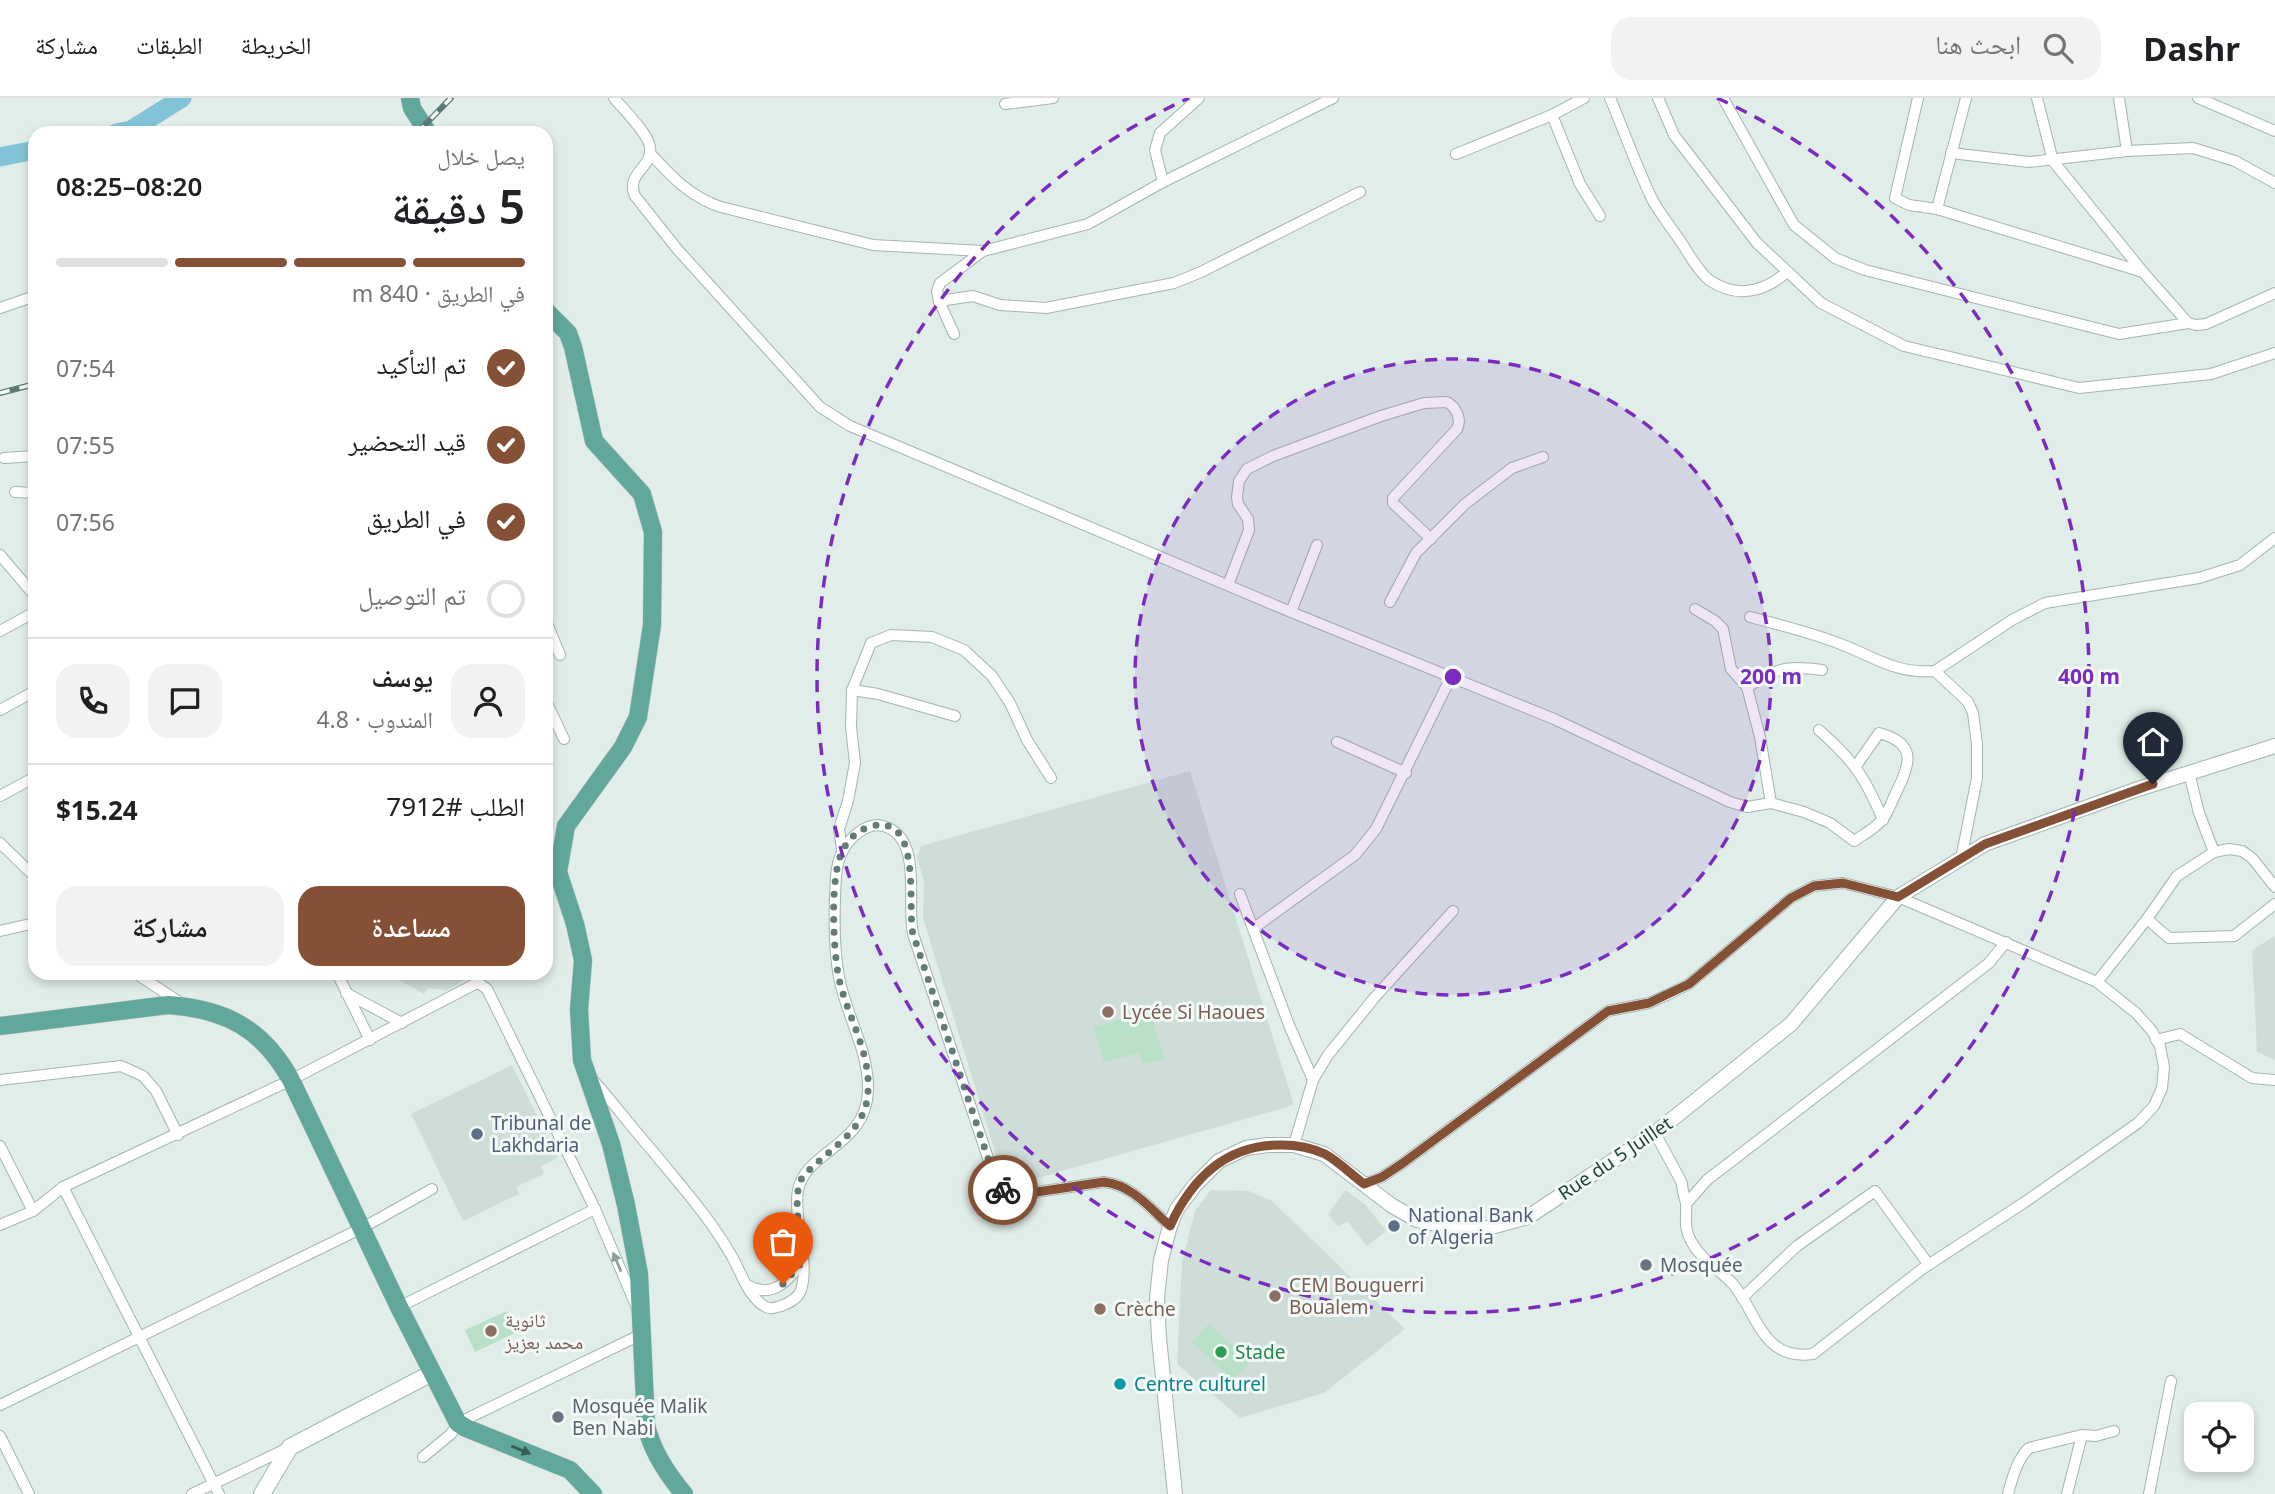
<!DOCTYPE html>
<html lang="ar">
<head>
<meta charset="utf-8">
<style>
  body { margin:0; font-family:"Noto Sans","Noto Naskh Arabic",sans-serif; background:#f2f2f2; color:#202124; direction:rtl; height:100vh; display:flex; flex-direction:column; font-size:26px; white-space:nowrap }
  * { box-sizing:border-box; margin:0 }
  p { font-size:23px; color:#757577 }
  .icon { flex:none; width:38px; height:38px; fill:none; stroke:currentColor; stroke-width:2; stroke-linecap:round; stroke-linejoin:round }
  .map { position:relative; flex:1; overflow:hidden; direction:ltr }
  .panel { position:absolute; left:28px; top:28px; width:525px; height:854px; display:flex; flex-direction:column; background:#fff; border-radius:21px; box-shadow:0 4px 10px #0003; direction:rtl }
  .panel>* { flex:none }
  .fabs { position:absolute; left:2184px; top:1304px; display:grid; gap:14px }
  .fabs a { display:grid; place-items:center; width:70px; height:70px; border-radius:14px; background:#fff; box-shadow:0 4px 10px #0003; font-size:35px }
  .pin { position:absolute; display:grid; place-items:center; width:60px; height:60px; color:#fff; margin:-72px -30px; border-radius:50% 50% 50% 0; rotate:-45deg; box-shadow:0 0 7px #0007 }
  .pin .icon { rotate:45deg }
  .courier { position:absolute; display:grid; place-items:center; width:70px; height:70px; margin:-35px; border:5px solid #845036; border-radius:50%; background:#fff; color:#222; box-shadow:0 2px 9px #0007 }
  .headline em { font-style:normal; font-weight:600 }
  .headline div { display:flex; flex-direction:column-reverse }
  .headline { display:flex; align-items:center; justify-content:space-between; height:119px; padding:0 28px }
  h1 { font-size:46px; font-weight:600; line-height:52px }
  .bar { display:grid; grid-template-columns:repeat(4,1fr); gap:10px 7px; align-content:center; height:84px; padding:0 28px }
  .bar i { height:9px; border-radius:5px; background:#e0e0e0 }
  .bar .active { background:#845036 }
  .bar p { grid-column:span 4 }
  .line { display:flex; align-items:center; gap:18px; padding:0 28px; border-top:2px solid #e0e0e0 }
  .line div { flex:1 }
  .round { display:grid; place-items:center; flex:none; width:74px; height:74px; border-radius:21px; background:#f2f2f2 }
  ol { padding:0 28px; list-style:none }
  li { display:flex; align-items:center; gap:21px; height:77px }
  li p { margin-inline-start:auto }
  li .icon { padding:7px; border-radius:50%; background:#845036; color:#fff; stroke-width:4 }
  li:last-child { color:#757577 }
  li i { width:38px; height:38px; border:4px solid #e0e0e0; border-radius:50% }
  .action { display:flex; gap:14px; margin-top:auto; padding:14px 28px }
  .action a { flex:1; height:80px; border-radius:21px; background:#845036; color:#fff; font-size:28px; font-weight:600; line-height:80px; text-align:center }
  .action a+a { background:#f2f2f2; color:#202124 }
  header { display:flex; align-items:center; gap:42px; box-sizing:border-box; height:98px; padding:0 35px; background:#fff; border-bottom:2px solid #e0e0e0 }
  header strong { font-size:33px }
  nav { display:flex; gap:38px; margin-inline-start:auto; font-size:24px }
  .search { width:490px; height:63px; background:#f2f2f2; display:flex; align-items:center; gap:18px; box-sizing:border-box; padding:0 24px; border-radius:21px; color:#757577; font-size:26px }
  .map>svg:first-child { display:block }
  .built { fill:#cfddd8 }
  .green { fill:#b8e0c6 }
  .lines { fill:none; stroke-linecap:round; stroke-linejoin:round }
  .river { stroke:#83c3d7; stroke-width:19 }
  .minor-casing { stroke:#a3b5b1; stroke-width:12 }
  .tertiary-casing { stroke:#a3b5b1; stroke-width:16 }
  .secondary-casing { stroke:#9ebab3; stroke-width:18 }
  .primary-casing { stroke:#c0c9c8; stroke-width:19 }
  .minor { stroke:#fff; stroke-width:10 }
  .tertiary { stroke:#fff; stroke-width:14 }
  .secondary { stroke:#fff; stroke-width:16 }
  .primary { stroke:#61a79b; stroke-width:18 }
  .rail-casing { stroke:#5a7b75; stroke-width:6 }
  .rail { stroke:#f2f9f6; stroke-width:3.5; stroke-dasharray:10; stroke-linecap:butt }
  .oneway { fill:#8f9f9c }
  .oneway2 { fill:#335e57 }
  .done { stroke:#637c77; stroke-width:7; stroke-dasharray:0 12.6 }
  .route { stroke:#845036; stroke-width:9 }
  .ring { fill:none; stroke:#7b2cbf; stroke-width:3.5; stroke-dasharray:12 9 }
  .education-dot { fill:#8d6e63; stroke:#f2f9f6; stroke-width:2.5 }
  .service-dot { fill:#5c6f8a; stroke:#f2f9f6; stroke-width:2.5 }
  .worship-dot { fill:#6b7280; stroke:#f2f9f6; stroke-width:2.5 }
  .leisure-dot { fill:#2e9e5b; stroke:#f2f9f6; stroke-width:2.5 }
  .culture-dot { fill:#0f9aa8; stroke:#f2f9f6; stroke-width:2.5 }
  .labels { text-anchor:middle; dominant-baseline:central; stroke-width:6; stroke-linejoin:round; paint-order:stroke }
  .education-label { font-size:19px; fill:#785e54; stroke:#f2f9f6; text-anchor:start }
  .service-label { font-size:19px; fill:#4e5e75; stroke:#f2f9f6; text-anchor:start }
  .street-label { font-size:19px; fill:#1f3f3a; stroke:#f2f9f6 }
  .worship-label { font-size:19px; fill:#5b616d; stroke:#f2f9f6; text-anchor:start }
  .leisure-label { font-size:19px; fill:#27864d; stroke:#f2f9f6; text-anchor:start }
  .culture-label { font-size:19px; fill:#0d838f; stroke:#f2f9f6; text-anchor:start }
  .centre { fill:#7b2cbf; stroke:#f2f9f6; stroke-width:3.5 }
  .ring-label { font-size:21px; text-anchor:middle; font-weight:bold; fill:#7b2cbf; stroke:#f2f9f6; stroke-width:6; stroke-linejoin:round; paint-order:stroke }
</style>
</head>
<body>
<header>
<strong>Dashr</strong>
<div class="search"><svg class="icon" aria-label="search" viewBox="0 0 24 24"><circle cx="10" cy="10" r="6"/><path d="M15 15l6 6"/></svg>ابحث هنا</div>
<nav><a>الخريطة</a><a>الطبقات</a><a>مشاركة</a></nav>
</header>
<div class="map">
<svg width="2275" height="1396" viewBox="0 0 2275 1396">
  <rect width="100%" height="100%" fill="#e1ede9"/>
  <g class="built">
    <polygon points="1190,673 1294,1007 1027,1083 1000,1070 923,820 924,784 917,759 921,748"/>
    <polygon points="2275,838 2275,962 2257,954 2252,852"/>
    <polygon points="387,875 477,875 447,892 429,890 424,896"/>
    <polygon points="512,967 558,1060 541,1068 544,1076 516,1089 519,1096 463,1123 411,1016"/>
    <polygon points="1211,1092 1249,1093 1272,1103 1405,1231 1324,1295 1240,1320 1177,1266 1182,1165 1195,1113"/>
    <polygon points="1345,1092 1365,1106 1386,1133 1367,1148 1347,1123 1338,1129 1328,1116"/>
  </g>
  <g class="green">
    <polygon points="1150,913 1164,961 1143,966 1139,955 1104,964 1093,929"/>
    <polygon points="507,1213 517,1234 475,1254 465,1232"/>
    <polygon points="1209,1226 1250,1264 1233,1282 1192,1244"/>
  </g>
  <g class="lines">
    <g class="river">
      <polyline points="116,35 131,32 182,0"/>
      <polyline points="0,59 35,52"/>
    </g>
    <defs>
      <g id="minor">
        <path d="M614,0C623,11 648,35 650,49C653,70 625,75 635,98L678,152L820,309L850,328L1291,514L1554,621L1730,704L1747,709L1771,705L1804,714L1830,725L1854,743C1863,737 1874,731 1881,723C1887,717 1891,706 1894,699C1909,668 1920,646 1879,635L1856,668"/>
        <path d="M1610,0C1624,33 1636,67 1651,99C1659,115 1671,129 1681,144C1689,156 1697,172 1709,182C1737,201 1764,194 1787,174"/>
        <polyline points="1658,0 1674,37 1757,145 1821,205 1904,248 2079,290 2211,276 2275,255"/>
        <polyline points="1723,0 1794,127 1835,160 1865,172 2119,236 2188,225"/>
        <polyline points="1918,0 1895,100 1909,107 1937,111 2143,174"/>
        <polyline points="2037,0 2053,63 2143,174 2188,225 2196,227 2206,226 2275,195"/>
        <polyline points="2119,0 2127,53"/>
        <polyline points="2198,0 2275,33"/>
        <polyline points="1005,6 1053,0"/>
        <polyline points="1552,17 1580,86 1600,118"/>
        <path d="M650,55C671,78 690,99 721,109L873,147L983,153L1088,126L1163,84L1333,0"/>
        <polyline points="1951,55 2029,64 2127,53 2193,50 2235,63 2275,85"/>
        <polyline points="1456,56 1552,17 1584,0"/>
        <polyline points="1163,84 1155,52 1160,35 1199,0"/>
        <polyline points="1937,111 1966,0"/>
        <polyline points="983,153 940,185 937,193 939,203 973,198 1000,207 1046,210 1174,185 1201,174 1360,94"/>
        <polyline points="939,203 954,236"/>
        <polyline points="0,210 35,198"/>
        <polyline points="4,360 35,358"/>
        <polyline points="15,394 35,395"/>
        <polyline points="0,457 35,498"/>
        <path d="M1228,487L1249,432L1248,421L1238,406L1237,399L1239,383L1247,371L1273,358L1381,318L1424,305L1447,304C1456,309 1462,321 1457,331L1393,400V405L1431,441"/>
        <polyline points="1390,504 1416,455 1465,406 1512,370 1543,359"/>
        <polyline points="1695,511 1715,523 1723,531 1731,571 1747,589"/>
        <polyline points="1291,514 1317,447"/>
        <path d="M1750,519C1781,527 1813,535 1843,547C1876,560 1897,576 1935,573L1968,604L1973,615L1977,646V680L1961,761"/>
        <polyline points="546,523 560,557"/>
        <polyline points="0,533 35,514"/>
        <polyline points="1935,573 2012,522 2045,505 2199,480 2240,467 2275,440"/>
        <polyline points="852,592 878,596 955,618"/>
        <polyline points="546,603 564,641"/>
        <polyline points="0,612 35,593"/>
        <path d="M1819,632C1854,663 1865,679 1883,722"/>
        <polyline points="1337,644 1406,675"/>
        <polyline points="2189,675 2199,715 2214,754"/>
        <polyline points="0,698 35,679"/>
        <path d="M1771,705L1760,639L1747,589C1779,570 1784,567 1822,572"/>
        <polyline points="0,745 35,779"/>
        <polyline points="842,751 839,731 848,703 855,665 851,629 852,592 871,545 891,537 932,539 964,552 992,578 1010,605 1027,642 1051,680"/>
        <polyline points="1240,796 1289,927 1313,982"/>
        <polyline points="2147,821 2169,840 2234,838 2275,806"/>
        <polyline points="1254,830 1355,757 1376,731 1451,579"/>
        <polyline points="0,833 35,825"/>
        <polyline points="135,875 181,905"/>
        <polyline points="337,875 370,942"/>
        <polyline points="2097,884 2147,821 2177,778 2214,754 2229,751 2242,753 2252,760 2275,789"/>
        <polyline points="346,895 402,925"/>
        <polyline points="2156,942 2180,936 2252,980 2275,982"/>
        <polyline points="0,982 121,968 143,978 156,993 178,1037"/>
        <path d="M594,983C615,1007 634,1032 655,1056C682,1089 710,1120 731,1157C741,1173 748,1200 766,1209C772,1212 776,1209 781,1208C789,1205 798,1201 801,1192C810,1166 793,1119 798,1092C806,1052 867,1048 868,992C869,953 846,917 839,879C833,847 834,812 836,779C837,761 844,745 859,734C866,729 875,726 883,728C924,739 906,804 913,836L996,1084L1002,1092L1016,1097L1104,1084C1132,1087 1150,1110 1170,1128"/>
        <polyline points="1294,1047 1313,982 1328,957 1375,899 1453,813"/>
        <polyline points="0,1048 33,1113"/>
        <path d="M1364,1086L1382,1079L1403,1065L1608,913L1649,905L1667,897L1689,886L1791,800L1814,788L1843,785L1898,799L2097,884L2136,915L2152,933L2160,948L2164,969L2162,990L2154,1008L2138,1025L2025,1104L1922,1171L1813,1256C1762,1263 1758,1216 1733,1186C1719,1171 1701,1162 1691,1143C1683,1128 1687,1121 1686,1106C1685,1099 1682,1093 1682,1085L1655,1035"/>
        <polyline points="63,1089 219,1396"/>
        <polyline points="1686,1106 1707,1082 1989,865 2006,844"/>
        <polyline points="0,1127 33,1113 63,1089 291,982 475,886 480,886 487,891 595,1111 637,1210"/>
        <path d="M749,1188C773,1201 789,1182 803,1163"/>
        <polyline points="1742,1200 1797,1148 1875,1093 1929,1167"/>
        <polyline points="399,1209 595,1111"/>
        <polyline points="0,1307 362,1130 432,1091"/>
        <polyline points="0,1338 29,1396"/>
        <polyline points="423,1359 451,1336 458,1325 640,1237"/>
        <polyline points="192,1396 288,1350"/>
        <path d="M2008,1396C2012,1381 2017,1361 2029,1350L2082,1337L2096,1338L2114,1333"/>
        <polyline points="2067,1396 2082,1337"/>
        <polyline points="2149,1396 2171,1283"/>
      </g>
      <polyline id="tertiary" points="1175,1396 1159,1240 1157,1200 1161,1162 1170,1128 1177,1111 1195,1087 1219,1063 1246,1050 1268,1047 1294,1047 1324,1056 1391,1107 1417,1122 1449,1129 1484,1131 1528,1119 1655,1035 1791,926 1898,799 1985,746 2135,692 2275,648"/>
      <polyline id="secondary" points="262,1396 290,1349 432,1275"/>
      <g id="primary">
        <polyline points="410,0 412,10 428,35"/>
        <path d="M546,213L568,235L573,249L594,343L642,396L653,434L652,527L638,619L623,649L566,728L558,774L575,826L583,862L579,912L582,962L611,1046L626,1107L639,1176L646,1327C652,1353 667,1376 684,1396"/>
        <path d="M0,928L168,907C226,911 263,931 291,982L399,1209L458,1325L466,1330L570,1372L593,1396"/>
      </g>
    </defs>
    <use href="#minor" class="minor-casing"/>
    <use href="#tertiary" class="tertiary-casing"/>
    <use href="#secondary" class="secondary-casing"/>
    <use href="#primary" class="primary-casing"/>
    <use href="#minor" class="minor"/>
    <use href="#tertiary" class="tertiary"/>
    <use href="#secondary" class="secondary"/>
    <use href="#primary" class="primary"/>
    <defs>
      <g id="rail">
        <polyline points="417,35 451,0"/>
        <polyline points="0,295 35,286"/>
      </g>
    </defs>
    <use href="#rail" class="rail-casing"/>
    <use href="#rail" class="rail"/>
  </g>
  <defs><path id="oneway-solid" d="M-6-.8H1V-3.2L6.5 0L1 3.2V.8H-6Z" transform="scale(1.75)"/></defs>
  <use class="oneway" href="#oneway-solid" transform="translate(617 1164) rotate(-113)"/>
  <use class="oneway2" href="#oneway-solid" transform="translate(521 1352) rotate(22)"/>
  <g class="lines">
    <path class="done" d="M783,1186L803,1163C801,1141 793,1104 800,1084C803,1076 812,1070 818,1064C841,1043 866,1028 868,994C871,955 847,917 839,881C833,852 829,774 844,750C850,739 860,731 872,728C923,715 907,810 913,836L996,1084L1003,1092"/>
    <path class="route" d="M1003,1092L1016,1097L1104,1084C1132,1087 1150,1110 1170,1128C1192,1080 1227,1046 1282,1047C1295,1047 1312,1050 1325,1056C1338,1063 1352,1077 1364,1086L1382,1079L1403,1065L1608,913L1649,905L1689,886L1791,800L1814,788L1843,785L1898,799L1985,746L2153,686"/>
  </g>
  <circle cx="1453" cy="579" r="318" fill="#7b2cbf" fill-opacity=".12"/>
  <g class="ring">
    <circle cx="1453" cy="579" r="318"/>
    <path d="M1717 0A636 636 0 1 1 1189 0"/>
  </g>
  <g class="education-dot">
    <circle cx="1108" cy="914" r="7"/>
    <circle cx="1275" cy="1198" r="7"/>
    <circle cx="1100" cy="1211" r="7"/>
    <circle cx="491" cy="1233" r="7"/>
  </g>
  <g class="service-dot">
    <circle cx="477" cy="1036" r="7"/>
    <circle cx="1394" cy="1128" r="7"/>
  </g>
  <g class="worship-dot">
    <circle cx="1646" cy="1167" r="7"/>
    <circle cx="558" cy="1319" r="7"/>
  </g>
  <circle class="leisure-dot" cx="1221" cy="1254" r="7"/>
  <circle class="culture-dot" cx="1120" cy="1286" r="7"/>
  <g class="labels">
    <g class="education-label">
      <text x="1122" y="914">Lycée Si Haoues</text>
      <text x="1289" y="1187">CEM Bouguerri<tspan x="1289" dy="22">Boualem</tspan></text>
      <text x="1114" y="1211">Crèche</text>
      <text x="505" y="1222">ثانوية<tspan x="505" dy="22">محمد بعزيز</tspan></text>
    </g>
    <g class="service-label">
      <text x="491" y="1025">Tribunal de<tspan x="491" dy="22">Lakhdaria</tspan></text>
      <text x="1408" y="1117">National Bank<tspan x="1408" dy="22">of Algeria</tspan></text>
    </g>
    <g class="street-label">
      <text transform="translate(1615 1060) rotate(-34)">Rue du 5 Juillet</text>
    </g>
    <g class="worship-label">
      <text x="1660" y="1167">Mosquée</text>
      <text x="572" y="1308">Mosquée Malik<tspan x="572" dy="22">Ben Nabi</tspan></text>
    </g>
    <g class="leisure-label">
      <text x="1235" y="1254">Stade</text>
    </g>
    <g class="culture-label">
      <text x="1134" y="1286">Centre culturel</text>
    </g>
  </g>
  <circle cx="1453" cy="579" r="10" class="centre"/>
  <g class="ring-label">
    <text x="1771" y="586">200 m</text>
    <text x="2089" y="586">400 m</text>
  </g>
</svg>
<div class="fabs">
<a><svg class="icon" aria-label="locate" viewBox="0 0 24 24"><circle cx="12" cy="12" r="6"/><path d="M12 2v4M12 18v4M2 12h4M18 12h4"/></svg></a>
</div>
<div class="pin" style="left:783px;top:1186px;background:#ea580c"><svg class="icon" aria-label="bag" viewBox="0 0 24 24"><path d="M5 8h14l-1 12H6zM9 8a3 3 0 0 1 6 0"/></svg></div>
<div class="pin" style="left:2153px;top:686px;background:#1f2937"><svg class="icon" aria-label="home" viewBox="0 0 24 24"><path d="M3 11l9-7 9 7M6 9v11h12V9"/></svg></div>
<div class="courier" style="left:1003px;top:1092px"><svg class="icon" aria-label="bike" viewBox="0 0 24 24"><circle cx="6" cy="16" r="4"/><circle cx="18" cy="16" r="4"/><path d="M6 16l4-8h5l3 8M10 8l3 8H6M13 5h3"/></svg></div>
<section class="panel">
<div class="headline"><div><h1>5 دقيقة</h1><p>يصل خلال</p></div><em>08:20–08:25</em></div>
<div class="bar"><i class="active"></i><i class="active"></i><i class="active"></i><i></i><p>في الطريق · 840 m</p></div>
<ol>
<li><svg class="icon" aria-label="check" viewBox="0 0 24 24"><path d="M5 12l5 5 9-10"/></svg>تم التأكيد<p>07:54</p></li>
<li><svg class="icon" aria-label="check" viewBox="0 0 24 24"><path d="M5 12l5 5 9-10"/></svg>قيد التحضير<p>07:55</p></li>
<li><svg class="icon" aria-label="check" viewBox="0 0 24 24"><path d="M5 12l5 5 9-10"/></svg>في الطريق<p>07:56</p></li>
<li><i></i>تم التوصيل</li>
</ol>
<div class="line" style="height:126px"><a class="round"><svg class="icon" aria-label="person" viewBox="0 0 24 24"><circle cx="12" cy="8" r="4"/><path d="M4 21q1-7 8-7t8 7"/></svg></a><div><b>يوسف</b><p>المندوب · 4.8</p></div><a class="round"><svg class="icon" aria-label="chat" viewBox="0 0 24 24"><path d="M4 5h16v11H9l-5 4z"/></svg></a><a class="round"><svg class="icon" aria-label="phone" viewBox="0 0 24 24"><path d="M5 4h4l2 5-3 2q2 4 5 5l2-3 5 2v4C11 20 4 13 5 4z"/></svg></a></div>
<div class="line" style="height:91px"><div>الطلب #7912</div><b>$15.24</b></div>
<div class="action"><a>مساعدة</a><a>مشاركة</a></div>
</section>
</div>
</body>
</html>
